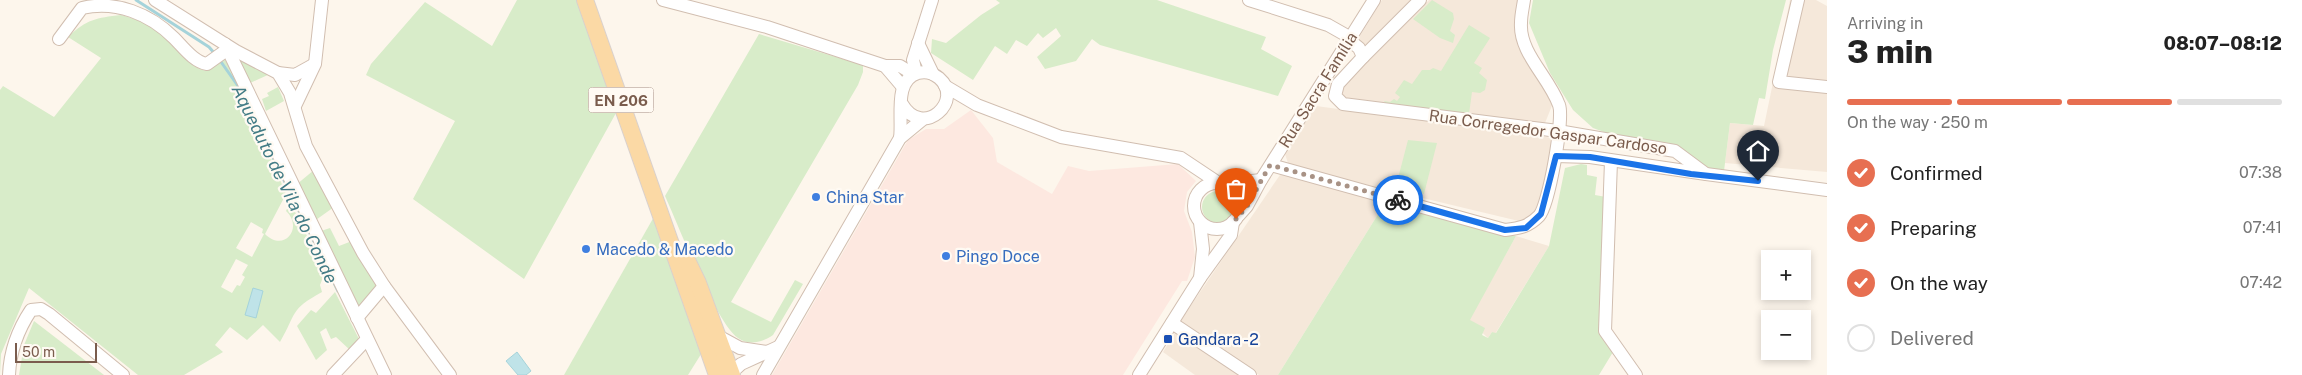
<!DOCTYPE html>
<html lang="en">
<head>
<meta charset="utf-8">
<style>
  body { margin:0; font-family:"Public Sans",sans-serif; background:#f2f2f2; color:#222; height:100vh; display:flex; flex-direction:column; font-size:19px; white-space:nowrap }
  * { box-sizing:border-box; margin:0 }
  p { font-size:16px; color:#767676 }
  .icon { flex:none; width:28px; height:28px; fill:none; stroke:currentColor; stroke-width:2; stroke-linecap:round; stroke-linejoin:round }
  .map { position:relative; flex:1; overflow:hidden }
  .side { display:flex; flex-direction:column; background:#fff; width:475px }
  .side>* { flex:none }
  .buttons { position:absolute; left:1761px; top:250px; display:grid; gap:10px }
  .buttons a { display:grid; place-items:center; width:50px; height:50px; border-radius:0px; background:#fff; box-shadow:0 2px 8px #0003; font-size:25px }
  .scale { position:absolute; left:15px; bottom:12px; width:82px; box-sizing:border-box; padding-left:5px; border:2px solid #7a5c4d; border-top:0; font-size:14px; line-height:18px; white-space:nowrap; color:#7a5c4d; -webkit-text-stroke:4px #fffaf3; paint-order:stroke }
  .pin { position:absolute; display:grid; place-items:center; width:42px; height:42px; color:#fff; margin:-51px -21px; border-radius:50% 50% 50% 0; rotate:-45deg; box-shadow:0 0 5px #0007 }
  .pin .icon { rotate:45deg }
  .courier { position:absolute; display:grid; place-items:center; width:50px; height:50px; margin:-25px; border:4px solid #1a73e8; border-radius:50%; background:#fff; color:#222; box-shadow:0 1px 6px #0007 }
  .summary em { font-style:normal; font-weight:800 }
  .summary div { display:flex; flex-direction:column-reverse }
  .summary { display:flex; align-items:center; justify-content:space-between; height:85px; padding:0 20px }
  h1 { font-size:32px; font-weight:800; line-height:38px }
  .bar { display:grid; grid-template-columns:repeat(4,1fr); gap:8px 5px; align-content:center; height:60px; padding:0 20px }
  .bar i { height:6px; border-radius:4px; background:#e0e0e0 }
  .bar .current { background:#e76f51 }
  .bar p { grid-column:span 4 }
  ol { padding:0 20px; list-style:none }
  li { display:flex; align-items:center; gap:15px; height:55px }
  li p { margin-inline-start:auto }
  li .icon { padding:5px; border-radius:50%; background:#e76f51; color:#fff; stroke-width:4 }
  li:last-child { color:#767676 }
  li i { width:28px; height:28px; border:2px solid #e0e0e0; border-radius:50% }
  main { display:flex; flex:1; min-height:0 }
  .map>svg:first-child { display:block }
  .residential { fill:#f5e8da }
  .commercial { fill:#fde8e0 }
  .green { fill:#d8ecc9; fill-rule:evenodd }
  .water { fill:#bfe3e8; stroke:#a5d3da }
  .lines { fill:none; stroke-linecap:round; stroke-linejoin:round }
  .stream { stroke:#a5d3da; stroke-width:3 }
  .minor-casing { stroke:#d1beb0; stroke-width:14 }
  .major-casing { stroke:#dad1cd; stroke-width:18 }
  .minor { stroke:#fff; stroke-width:12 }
  .major { stroke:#fbd9a5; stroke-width:16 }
  .done { stroke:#a89285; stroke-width:5; stroke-dasharray:0 9 }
  .route { stroke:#1a73e8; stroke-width:6 }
  .shop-dot { fill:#3f7fe0; stroke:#fffaf3; stroke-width:2 }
  .transit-dot { fill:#1a4fb4; stroke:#fffaf3; stroke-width:2 }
  .labels { text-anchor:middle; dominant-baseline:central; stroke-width:4.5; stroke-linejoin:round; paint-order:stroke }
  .shield { fill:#fffaf3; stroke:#a28b7f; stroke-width:1 }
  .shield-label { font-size:15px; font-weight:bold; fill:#7a5c4d }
  .street-label { font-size:16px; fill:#7a5c4d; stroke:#fffaf3 }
  .shop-label { font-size:16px; fill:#366cbe; stroke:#fffaf3; text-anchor:start }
  .transit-label { font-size:16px; fill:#164399; stroke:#fffaf3; text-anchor:start }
  .water-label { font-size:18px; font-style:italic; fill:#437c86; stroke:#fffaf3 }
</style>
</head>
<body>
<main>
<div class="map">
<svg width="1827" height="375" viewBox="0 0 1827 375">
  <rect width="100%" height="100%" fill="#fdf6ec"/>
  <g class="residential">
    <polygon points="1382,0 1416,0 1366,51 1358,39"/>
    <polygon points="1429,0 1520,0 1516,20 1553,103 1545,123 1351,103 1343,97 1342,88"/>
    <polygon points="1790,0 1816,0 1827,6 1827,172 1725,163 1730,123 1764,126"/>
    <polygon points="1316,106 1553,138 1538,212 1527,223 1289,166 1285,154"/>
    <polygon points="1282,172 1385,203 1278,375 1259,375 1179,323"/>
    <polygon points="1516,236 1549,246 1495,334 1492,332 1488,338 1469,320"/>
    <polygon points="1176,331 1242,375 1195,375 1163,352"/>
  </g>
  <polygon class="commercial" points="971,110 993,138 997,162 1052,194 1068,166 1089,171 1178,164 1196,181 1187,192 1184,211 1192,232 1195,257 1187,281 1182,281 1123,375 772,375 908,140 926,129 944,129"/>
  <g class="green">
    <polygon points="517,0 577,0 616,113 524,279 413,199 455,121 366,75 371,64 425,2 492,46"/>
    <polygon points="996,0 1157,0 1266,37 1261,49 1292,66 1278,96 1100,45 1092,39 1076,61 1045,69 1037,57 1061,36 1056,28 1043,38 1038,33 1027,46 1016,40 1007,54 995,46 973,80 931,53 932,39 946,43 981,15 1000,3"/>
    <polygon points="1432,0 1453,13 1454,19 1450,31 1455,35 1453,43 1440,38 1413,19"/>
    <polygon points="1533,0 1786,0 1773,50 1765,99 1759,98 1753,125 1730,123 1724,171 1713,170 1700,163 1677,145 1612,135 1593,128 1573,110 1550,73 1529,23"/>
    <path d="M121,15C140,20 157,27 171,40C186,54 185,65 206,71L223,58L234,71L286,194L265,234C284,253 304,228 286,211L290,202L325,272L320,285L322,292C289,310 297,313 280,342L263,325L247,340L230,327L215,345L223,352L184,375H138L29,288L1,354L0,375V90L3,86L54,117L101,58L68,37C87,19 96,18 121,15ZM251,222L263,229L262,233L264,234L252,257L236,248ZM236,259L248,265L242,275L245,277L240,286L237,285L232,293L221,287Z"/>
    <polygon points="1469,25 1490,38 1474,63 1482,68 1479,73 1487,80 1485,90 1480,93 1472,92 1469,114 1386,105 1384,101 1390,102 1394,99 1397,101 1400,97 1395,93 1404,80 1412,84 1422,70 1430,70 1433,68 1441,71"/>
    <path d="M759,34L863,65V72L858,85L731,302L771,322L795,280L803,284L773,335C763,342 749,346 738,338C716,323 678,224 665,196Z"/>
    <polygon points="236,56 270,74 248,84"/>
    <polygon points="278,87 284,101 266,111 262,99 269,96 267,93"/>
    <polygon points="1408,140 1437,143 1424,194 1396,186"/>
    <polygon points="1581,164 1587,165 1587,175 1597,177 1595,195 1606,197 1601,324 1613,352 1599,375 1278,375 1385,203 1435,217 1516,236 1470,320 1485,328 1482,335 1488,338 1492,332 1496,333 1549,246 1565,168"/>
    <polygon points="314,170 334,207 313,222 296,185"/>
    <circle cx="1218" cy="207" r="16"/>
    <polygon points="655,215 703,351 688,375 564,375"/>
    <polygon points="330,228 339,246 352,241 378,286 360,310 318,232"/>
    <polygon points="335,292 360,341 350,350 336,337 331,339 326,328 320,332 327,350 316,360 297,326 311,310 316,313"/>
    <polygon points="34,321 104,375 19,375 24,345"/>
  </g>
  <g class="water">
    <polygon points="253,288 263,291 256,318 245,315"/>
    <polygon points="517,352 531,371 526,375 518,375 506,361"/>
  </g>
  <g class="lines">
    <g class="stream">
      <polyline points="136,0 209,47 215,54"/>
      <polyline points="219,59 238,86 338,291"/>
    </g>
    <defs>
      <g id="minor">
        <polyline points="155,0 236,51 278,73 290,93 306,146 363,253 384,286 450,375"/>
        <polyline points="663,0 767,27 885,66 900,66 913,74"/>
        <polyline points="1249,0 1328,25 1351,38"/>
        <polyline points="1798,0 1779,82 1827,87"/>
        <path d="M59,39L82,8C116,0 150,14 174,38C183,47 194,62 207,64L228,49"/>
        <polyline points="1349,40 1359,48 1363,57 1338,84 1335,96 1343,104 1558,131 1675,151 1706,174 1827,190"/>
        <polyline points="918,43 933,74"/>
        <polyline points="225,44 385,375"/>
        <polyline points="1363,57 1420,0"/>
        <polyline points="885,66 902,86"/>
        <polyline points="278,73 295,75 313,65"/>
        <polyline points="916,73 913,60 932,0"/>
        <polyline points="945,86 977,105 1061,137 1181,158 1217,182"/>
        <polyline points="295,106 315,64 322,0"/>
        <path d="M900,138C903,118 893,80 918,73C925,71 933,73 939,78C965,100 923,140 902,104"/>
        <polyline points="1556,156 1590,157 1706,174"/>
        <polyline points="1611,161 1605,331 1636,375"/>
        <path d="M1271,165L1505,230C1520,228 1528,227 1539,216C1549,205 1564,118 1559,105C1549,77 1519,53 1521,23C1521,15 1523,7 1524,0"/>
        <circle cx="1217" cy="206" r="23"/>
        <polyline points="1226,184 1261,180"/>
        <polyline points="1239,215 1247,206 1261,180 1374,0"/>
        <polyline points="1200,278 1203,249 1200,222"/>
        <polyline points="357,318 384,286"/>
        <polyline points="1172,323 1250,375"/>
        <polyline points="718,336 740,348 767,352"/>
        <path d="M9,375C10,351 17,331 31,310L41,309L49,314L123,375"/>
        <polyline points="333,375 367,339"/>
        <polyline points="729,375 741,364 778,347"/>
        <polyline points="763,375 900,138 923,119"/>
        <polyline points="1139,375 1200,278 1231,235 1233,222"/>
      </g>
      <g id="major">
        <polyline points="585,0 717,375"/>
        <polyline points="685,256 698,283 732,375"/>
      </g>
    </defs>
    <use href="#minor" class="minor-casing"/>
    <use href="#major" class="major-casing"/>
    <use href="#minor" class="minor"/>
    <use href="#major" class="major"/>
  </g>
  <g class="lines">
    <polyline class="done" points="1236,219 1247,206 1270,165 1398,200"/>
    <polyline class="route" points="1398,200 1505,230 1526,228 1541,214 1556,156 1590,157 1691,174 1758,181"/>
  </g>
  <g class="shop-dot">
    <circle cx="816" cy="197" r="5"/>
    <circle cx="586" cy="249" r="5"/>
    <circle cx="946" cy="256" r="5"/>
  </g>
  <rect class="transit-dot" x="1163" y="334" width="10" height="10" rx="2.5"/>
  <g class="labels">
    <rect class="shield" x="588.5" y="87.5" width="65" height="25" rx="4"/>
    <g class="shield-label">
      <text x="621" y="100">EN 206</text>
    </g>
    <g class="street-label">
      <text transform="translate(1318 90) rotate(-58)">Rua Sacra Família</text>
      <text transform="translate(1548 132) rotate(8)">Rua Corregedor Gaspar Cardoso</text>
    </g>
    <g class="shop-label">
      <text x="826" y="197">China Star</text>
      <text x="596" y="249">Macedo &amp; Macedo</text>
      <text x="956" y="256">Pingo Doce</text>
    </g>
    <g class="transit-label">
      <text x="1178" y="339">Gandara -2</text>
    </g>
    <g class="water-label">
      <text transform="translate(285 184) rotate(64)">Aqueduto de Vila do Conde</text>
    </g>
  </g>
</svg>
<div class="buttons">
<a>+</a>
<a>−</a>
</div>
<div class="scale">50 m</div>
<div class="pin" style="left:1236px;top:219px;background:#ea580c"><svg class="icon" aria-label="bag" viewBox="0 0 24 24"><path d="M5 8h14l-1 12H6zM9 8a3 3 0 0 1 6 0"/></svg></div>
<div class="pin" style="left:1758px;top:181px;background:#1f2937"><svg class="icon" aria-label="home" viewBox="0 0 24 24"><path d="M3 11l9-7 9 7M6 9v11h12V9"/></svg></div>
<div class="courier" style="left:1398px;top:200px"><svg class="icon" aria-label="bike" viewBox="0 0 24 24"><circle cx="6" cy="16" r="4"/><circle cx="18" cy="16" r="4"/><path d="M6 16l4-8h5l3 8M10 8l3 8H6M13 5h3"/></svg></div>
</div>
<section class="side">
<div class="summary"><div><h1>3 min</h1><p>Arriving in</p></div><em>08:07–08:12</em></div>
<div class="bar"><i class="current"></i><i class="current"></i><i class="current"></i><i></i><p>On the way · 250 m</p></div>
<ol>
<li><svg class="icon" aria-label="check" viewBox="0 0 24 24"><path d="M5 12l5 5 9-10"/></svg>Confirmed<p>07:38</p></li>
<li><svg class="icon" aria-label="check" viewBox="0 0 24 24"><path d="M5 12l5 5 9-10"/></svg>Preparing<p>07:41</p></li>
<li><svg class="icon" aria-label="check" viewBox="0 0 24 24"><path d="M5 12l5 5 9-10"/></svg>On the way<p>07:42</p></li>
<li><i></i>Delivered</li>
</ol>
</section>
</main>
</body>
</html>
